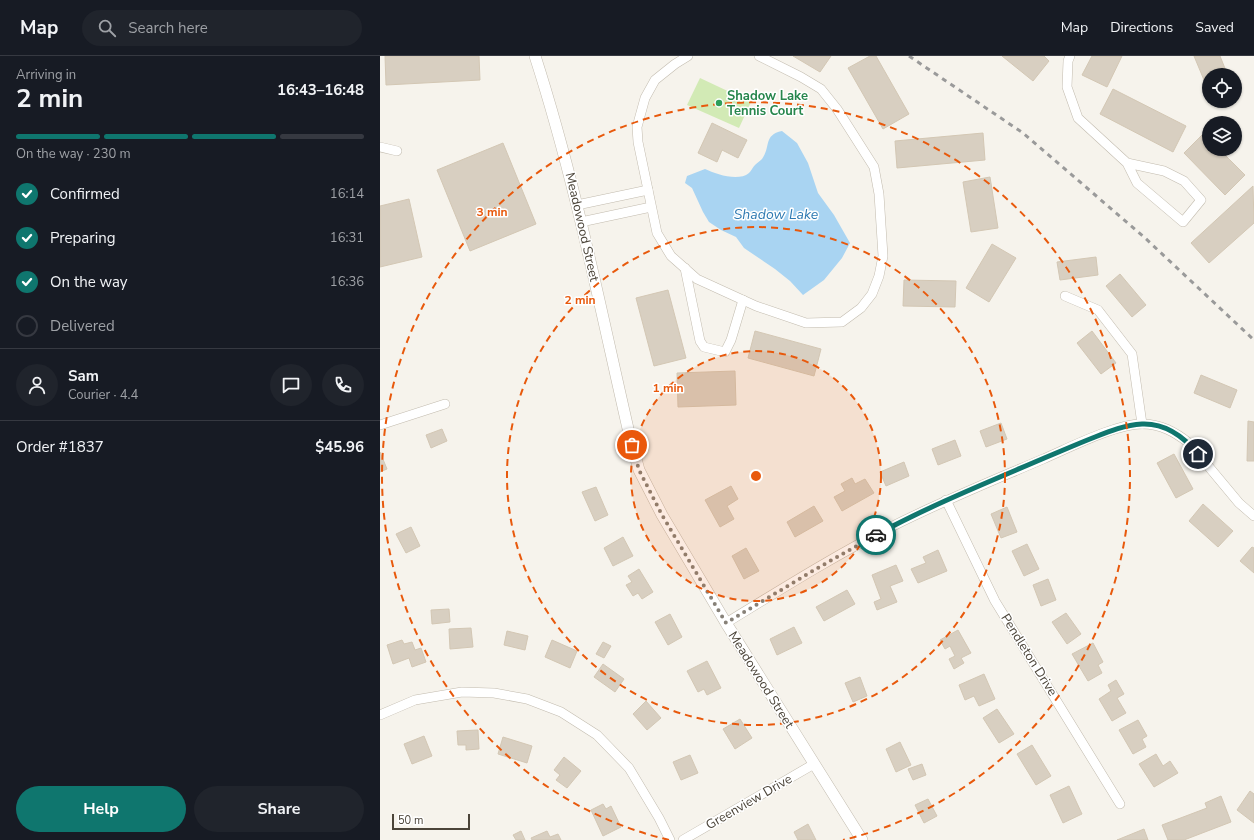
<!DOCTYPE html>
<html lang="en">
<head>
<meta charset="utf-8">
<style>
  body { margin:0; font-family:"Nunito Sans",sans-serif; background:#20242c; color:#f1f3f6; height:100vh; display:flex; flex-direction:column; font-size:15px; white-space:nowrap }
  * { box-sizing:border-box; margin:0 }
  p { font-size:13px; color:#9ea1a6 }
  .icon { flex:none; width:22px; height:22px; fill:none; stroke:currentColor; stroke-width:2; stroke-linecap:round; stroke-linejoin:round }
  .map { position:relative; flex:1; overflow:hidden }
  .details { display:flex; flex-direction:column; background:#171b24; width:380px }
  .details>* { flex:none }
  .fabs { position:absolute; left:822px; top:12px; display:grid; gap:8px }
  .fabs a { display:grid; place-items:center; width:40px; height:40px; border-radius:50%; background:#171b24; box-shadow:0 1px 3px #0004; font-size:20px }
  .scale { position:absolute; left:12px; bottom:10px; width:78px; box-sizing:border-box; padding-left:4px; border:2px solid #4b4439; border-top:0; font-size:11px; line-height:14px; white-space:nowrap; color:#4b4439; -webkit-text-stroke:3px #fff; paint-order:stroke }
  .pin { position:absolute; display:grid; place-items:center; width:34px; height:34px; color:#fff; margin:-17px; border:2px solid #fff; border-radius:50%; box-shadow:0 1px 4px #0007 }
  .courier { position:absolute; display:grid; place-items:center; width:40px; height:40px; margin:-20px; border:3px solid #0f766e; border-radius:50%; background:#fff; color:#222; box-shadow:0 1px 5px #0007 }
  .head em { font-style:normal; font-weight:700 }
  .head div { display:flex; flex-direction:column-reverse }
  .head { display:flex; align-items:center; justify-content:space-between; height:68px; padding:0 16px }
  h1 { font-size:26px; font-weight:700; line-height:30px }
  .bar { display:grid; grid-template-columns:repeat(4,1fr); gap:6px 4px; align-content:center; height:48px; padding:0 16px }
  .bar i { height:5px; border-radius:3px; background:#363941 }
  .bar .on { background:#0f766e }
  .bar p { grid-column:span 4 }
  .line { display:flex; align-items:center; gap:10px; padding:0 16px; border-top:1px solid #363941 }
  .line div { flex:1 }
  .round { display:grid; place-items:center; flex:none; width:42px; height:42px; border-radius:21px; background:#20242c }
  ol { padding:0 16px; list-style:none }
  li { display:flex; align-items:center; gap:12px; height:44px }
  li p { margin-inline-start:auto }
  li .icon { padding:4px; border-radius:50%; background:#0f766e; color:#fff; stroke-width:4 }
  li:last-child { color:#9ea1a6 }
  li i { width:22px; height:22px; border:2px solid #363941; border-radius:50% }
  .primary-button { display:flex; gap:8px; margin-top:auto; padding:8px 16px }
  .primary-button a { flex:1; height:46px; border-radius:24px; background:#0f766e; color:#fff; font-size:16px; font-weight:700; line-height:46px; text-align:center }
  .primary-button a+a { background:#20242c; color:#f1f3f6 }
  header { display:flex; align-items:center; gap:24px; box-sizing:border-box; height:56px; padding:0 20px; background:#171b24; border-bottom:1px solid #363941 }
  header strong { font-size:19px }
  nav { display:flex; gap:22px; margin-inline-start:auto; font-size:14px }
  .search { width:280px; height:36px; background:#20242c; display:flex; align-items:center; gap:10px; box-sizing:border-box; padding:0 14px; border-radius:22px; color:#9ea1a6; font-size:15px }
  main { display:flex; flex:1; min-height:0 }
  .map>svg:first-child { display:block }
  .green { fill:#d2eab5 }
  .water { fill:#a9d4f2 }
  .building { fill:#d8cfc1; stroke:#d3c7b4 }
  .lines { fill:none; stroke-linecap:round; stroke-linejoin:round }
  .minor-casing { stroke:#c2bbae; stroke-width:10 }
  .tertiary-casing { stroke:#c2bbae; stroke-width:12 }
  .minor { stroke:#fff; stroke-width:9 }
  .tertiary { stroke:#fff; stroke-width:11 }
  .rail { stroke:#9a9a9a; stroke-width:3; stroke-dasharray:5 5; stroke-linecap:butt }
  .done { stroke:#878178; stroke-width:4; stroke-dasharray:0 7.2 }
  .route { stroke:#0f766e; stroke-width:5 }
  .ring { fill:none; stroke:#e8590c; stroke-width:2; stroke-dasharray:7 5 }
  .leisure-dot { fill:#2e9e5b; stroke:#fff; stroke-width:1.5 }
  .labels { text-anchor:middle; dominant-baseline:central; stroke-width:3; stroke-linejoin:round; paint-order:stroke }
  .leisure-label { font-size:13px; font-weight:bold; fill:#27864d; stroke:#fff; text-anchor:start }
  .street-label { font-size:13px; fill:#4b4439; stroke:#fff }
  .water-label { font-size:14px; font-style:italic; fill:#2e7ab2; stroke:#fff }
  .centre { fill:#e8590c; stroke:#fff; stroke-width:2 }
  .ring-label { font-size:12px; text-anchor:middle; font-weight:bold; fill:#e8590c; stroke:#fff; stroke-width:3; stroke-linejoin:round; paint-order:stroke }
</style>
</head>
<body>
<header>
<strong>Map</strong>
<div class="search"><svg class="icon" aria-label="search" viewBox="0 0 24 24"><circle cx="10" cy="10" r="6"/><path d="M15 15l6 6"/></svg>Search here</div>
<nav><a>Map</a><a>Directions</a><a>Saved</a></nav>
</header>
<main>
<section class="details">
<div class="head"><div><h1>2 min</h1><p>Arriving in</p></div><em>16:43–16:48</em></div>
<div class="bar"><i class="on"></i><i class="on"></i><i class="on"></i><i></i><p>On the way · 230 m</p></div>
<ol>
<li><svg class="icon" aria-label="check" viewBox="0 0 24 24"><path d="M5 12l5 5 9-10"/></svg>Confirmed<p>16:14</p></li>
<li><svg class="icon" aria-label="check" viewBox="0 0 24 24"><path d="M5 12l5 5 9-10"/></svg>Preparing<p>16:31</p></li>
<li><svg class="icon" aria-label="check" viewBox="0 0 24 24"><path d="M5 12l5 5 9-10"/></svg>On the way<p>16:36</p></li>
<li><i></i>Delivered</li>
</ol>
<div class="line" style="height:72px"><a class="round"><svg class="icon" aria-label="person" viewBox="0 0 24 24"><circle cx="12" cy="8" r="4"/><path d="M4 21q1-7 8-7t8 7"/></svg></a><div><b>Sam</b><p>Courier · 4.4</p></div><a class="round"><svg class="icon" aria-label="chat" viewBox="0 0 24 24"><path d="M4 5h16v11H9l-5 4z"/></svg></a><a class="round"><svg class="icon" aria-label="phone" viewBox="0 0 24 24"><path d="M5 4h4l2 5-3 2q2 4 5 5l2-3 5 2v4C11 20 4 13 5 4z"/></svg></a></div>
<div class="line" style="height:52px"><div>Order #1837</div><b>$45.96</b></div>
<div class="primary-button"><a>Help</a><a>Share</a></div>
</section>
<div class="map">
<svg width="874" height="784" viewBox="0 0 874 784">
  <rect width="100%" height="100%" fill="#f6f3ec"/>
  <polygon class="green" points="320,22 371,46 359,72 307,49"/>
  <path class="water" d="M402,75L417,87L428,107L438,137L454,159L470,187L462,202L444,224L423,239L410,225L395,213L364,192L356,181L341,174L329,166L323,156L312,132L305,127L307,120L325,113C336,118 358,126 369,117C371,115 373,111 375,109C377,107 380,105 382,103C391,91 383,79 402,75Z"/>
  <g class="building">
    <polygon points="5,0 99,0 100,24 6,29"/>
    <polygon points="413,0 451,0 440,16"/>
    <polygon points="490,0 496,0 529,58 503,73 468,12"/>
    <polygon points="622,0 664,0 669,5 653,25"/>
    <polygon points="712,0 742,0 727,31 702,19"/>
    <polygon points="814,0 840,0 846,15 836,19 829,19 829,22 824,24"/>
    <polygon points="733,33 806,70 793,96 720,58"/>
    <polygon points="332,67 367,84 358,102 342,94 337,106 318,97"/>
    <polygon points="603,77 605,104 517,112 515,85"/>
    <polygon points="824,77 829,82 829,93 839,93 865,119 845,139 804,97"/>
    <polygon points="123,87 156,168 90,195 57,114"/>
    <polygon points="610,121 618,172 591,176 583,126"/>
    <polygon points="873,130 874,167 829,207 811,187"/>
    <polygon points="29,143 42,201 0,211 0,150"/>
    <polygon points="612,188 636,202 609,246 586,232"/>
    <polygon points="716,201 718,219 680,224 677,206"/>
    <polygon points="740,218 766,249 752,261 726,230"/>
    <polygon points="524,224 576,225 575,251 523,250"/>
    <polygon points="288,234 306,302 274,310 256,242"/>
    <polygon points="375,275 441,293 434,320 368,302"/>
    <polygon points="712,275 736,307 721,318 697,287"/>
    <polygon points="355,315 356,349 298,351 297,317"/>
    <polygon points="821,319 857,334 850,352 814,337"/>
    <polygon points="868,365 874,366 874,405 867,405"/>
    <polygon points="621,367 627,383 606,391 600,375"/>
    <polygon points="62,373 67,385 51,392 46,379"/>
    <polygon points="575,384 581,400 558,409 552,393"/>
    <polygon points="0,396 7,413 0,416"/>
    <polygon points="794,398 813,433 796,442 777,407"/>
    <polygon points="524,406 529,420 506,430 500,416"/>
    <polygon points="472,422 475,428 485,423 494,437 462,455 454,441 465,435 461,428"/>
    <polygon points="351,430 358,443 347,450 354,463 340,471 325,444"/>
    <polygon points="216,431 228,459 215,465 202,436"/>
    <polygon points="823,448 853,475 838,491 809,465"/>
    <polygon points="434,450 443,465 415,481 407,466"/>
    <polygon points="627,451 637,476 621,482 611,458"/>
    <polygon points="31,471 40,490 26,497 16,478"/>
    <polygon points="243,481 253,500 233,510 224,492"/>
    <polygon points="647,488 659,513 644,520 632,495"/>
    <polygon points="872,491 874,492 874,517 860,505"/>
    <polygon points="366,492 379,515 364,523 352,500"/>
    <polygon points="558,494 567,515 538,527 531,513 546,507 543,501"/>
    <polygon points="516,509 523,525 510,530 517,546 497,554 494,546 501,543 492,519"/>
    <polygon points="259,513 273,536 262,543 258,537 253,540 246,529 252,526 248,520"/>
    <polygon points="668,523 676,544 661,550 653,529"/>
    <polygon points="467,534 475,548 444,565 436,551"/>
    <polygon points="69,553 70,566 52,568 51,554"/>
    <polygon points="686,557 701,578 687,588 672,566"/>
    <polygon points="290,558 302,581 288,589 275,566"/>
    <polygon points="414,571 422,587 397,599 390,583"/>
    <polygon points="91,572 93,591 70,593 69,573"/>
    <polygon points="578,574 591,597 581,602 584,607 574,613 569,603 575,600 570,590 565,593 560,584"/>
    <polygon points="127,575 148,580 145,594 124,589"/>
    <polygon points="22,584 24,588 32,586 35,594 41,592 46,606 32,611 29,602 13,608 7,589"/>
    <polygon points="172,584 197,595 190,612 165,601"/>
    <polygon points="223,586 231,590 224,602 216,598"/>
    <polygon points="713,587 723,606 718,609 722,617 708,625 692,598"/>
    <polygon points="327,605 341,632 327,639 324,633 318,636 307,615"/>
    <polygon points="223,608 244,623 235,636 214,621"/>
    <polygon points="604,618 615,643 599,650 594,640 585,644 579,629"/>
    <polygon points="480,621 487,640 473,646 465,627"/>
    <polygon points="736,624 744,638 737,642 746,657 732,665 719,643 731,635 728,629"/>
    <polygon points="266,645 281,662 267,674 253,658"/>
    <polygon points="617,653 634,678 619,687 603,662"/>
    <polygon points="360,663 372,682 355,693 343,673"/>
    <polygon points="758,664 767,680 762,683 766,691 753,698 739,674"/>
    <polygon points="98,674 99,693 86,694 86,689 78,689 77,675"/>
    <polygon points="44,680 52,700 32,708 24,688"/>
    <polygon points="123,681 152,690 147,707 118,698"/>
    <polygon points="520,686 531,709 516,716 506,693"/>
    <polygon points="652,689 671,720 656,729 637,698"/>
    <polygon points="776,698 783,710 790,705 798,717 774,731 759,708"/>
    <polygon points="310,699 318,717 301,724 293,706"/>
    <polygon points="184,701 201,715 187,732 176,724 180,719 174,714"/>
    <polygon points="542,708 546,719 533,724 528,713"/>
    <polygon points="689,730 702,758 683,767 670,739"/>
    <polygon points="870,735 874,738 874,767 857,754"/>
    <polygon points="841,740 851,766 804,784 788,784 782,769 827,752 825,747"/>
    <polygon points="548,743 557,760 544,767 535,749"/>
    <polygon points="223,748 226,753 231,750 241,771 223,780 211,754"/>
    <polygon points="428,768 436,784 418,784 414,776"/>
    <polygon points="764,773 768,784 737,784"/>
    <polygon points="141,775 145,784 136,784 133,779"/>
    <polygon points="167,775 170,781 178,778 181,784 152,784 151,782"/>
  </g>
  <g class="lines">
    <defs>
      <g id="minor">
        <polyline points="308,0 295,8 275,24 265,42 257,71 258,86 277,177 291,200 317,223 376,250 426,267 462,266 481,252 492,238 499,220 503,200 499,138 494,111 457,53 441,33 421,21 379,0"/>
        <polyline points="690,0 688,5 687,31 698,62 747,107 757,127 803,166 821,144 804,125 784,115 747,107"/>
        <polyline points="0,91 17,95"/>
        <polyline points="197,149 268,134"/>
        <polyline points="201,166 271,151"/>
        <polyline points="305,212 320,285 324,291 345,296 351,284 363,244"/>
        <polyline points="685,240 718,254 752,298 762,368"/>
        <polyline points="0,369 65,348"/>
        <polyline points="566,444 615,545 740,748"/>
        <path d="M346,567C400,534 454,500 511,471C560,446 612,425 663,403C689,392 735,368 762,368C781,368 795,376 809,387L859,447L874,460"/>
        <polyline points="0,659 35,644 82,636 114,637 147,643 181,656 217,679 249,712 279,762 290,784"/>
        <polyline points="303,784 434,708"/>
      </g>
      <path id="tertiary" d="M155,0C195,124 220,251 249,377L259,414L282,459L346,567L482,784"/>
    </defs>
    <use href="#minor" class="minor-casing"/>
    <use href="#tertiary" class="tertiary-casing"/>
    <use href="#minor" class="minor"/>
    <use href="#tertiary" class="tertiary"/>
    <polyline class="rail" points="529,0 643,77 764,181 874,284"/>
  </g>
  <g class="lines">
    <polyline class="done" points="252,389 259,414 282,459 346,567 436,513 496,479"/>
    <path class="route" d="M496,479C549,450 606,427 662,403C679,396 697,388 715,381C730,375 745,369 762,368C786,367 804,381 818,398"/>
  </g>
  <circle cx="376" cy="420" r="125" fill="#e8590c" fill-opacity=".12"/>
  <g class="ring">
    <circle cx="376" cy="420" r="125"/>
    <circle cx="376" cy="420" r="249"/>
    <path d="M289 784A374 374 0 1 1 463 784"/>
  </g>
  <circle class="leisure-dot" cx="339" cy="47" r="4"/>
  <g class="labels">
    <g class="leisure-label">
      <text x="347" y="40">Shadow Lake<tspan x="347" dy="15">Tennis Court</tspan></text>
    </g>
    <g class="street-label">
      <text transform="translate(202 171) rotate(77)">Meadowood Street</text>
      <text transform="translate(649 599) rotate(58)">Pendleton Drive</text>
      <text transform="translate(381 624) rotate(58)">Meadowood Street</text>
      <text transform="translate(369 746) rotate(-30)">Greenview Drive</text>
    </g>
    <g class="water-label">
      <text x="396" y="158">Shadow Lake</text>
    </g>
  </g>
  <circle cx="376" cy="420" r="6" class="centre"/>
  <g class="ring-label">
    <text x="112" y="160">3 min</text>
    <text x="200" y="248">2 min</text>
    <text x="288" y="336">1 min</text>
  </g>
</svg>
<div class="fabs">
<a><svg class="icon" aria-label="locate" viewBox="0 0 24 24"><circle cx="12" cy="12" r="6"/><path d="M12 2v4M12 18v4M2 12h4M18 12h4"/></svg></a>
<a><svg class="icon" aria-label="layers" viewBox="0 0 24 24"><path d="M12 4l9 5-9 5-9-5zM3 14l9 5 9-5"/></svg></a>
</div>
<div class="scale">50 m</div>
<div class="pin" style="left:252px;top:389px;background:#ea580c"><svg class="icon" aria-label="bag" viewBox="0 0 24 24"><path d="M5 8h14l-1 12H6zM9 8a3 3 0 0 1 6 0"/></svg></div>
<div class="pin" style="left:818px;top:398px;background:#1f2937"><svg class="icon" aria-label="home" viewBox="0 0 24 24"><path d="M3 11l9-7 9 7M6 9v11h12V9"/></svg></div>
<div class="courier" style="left:496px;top:479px"><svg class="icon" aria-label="car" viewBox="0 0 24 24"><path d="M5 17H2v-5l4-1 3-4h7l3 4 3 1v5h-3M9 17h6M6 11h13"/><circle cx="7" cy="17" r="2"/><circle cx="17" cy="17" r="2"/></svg></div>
</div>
</main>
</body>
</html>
